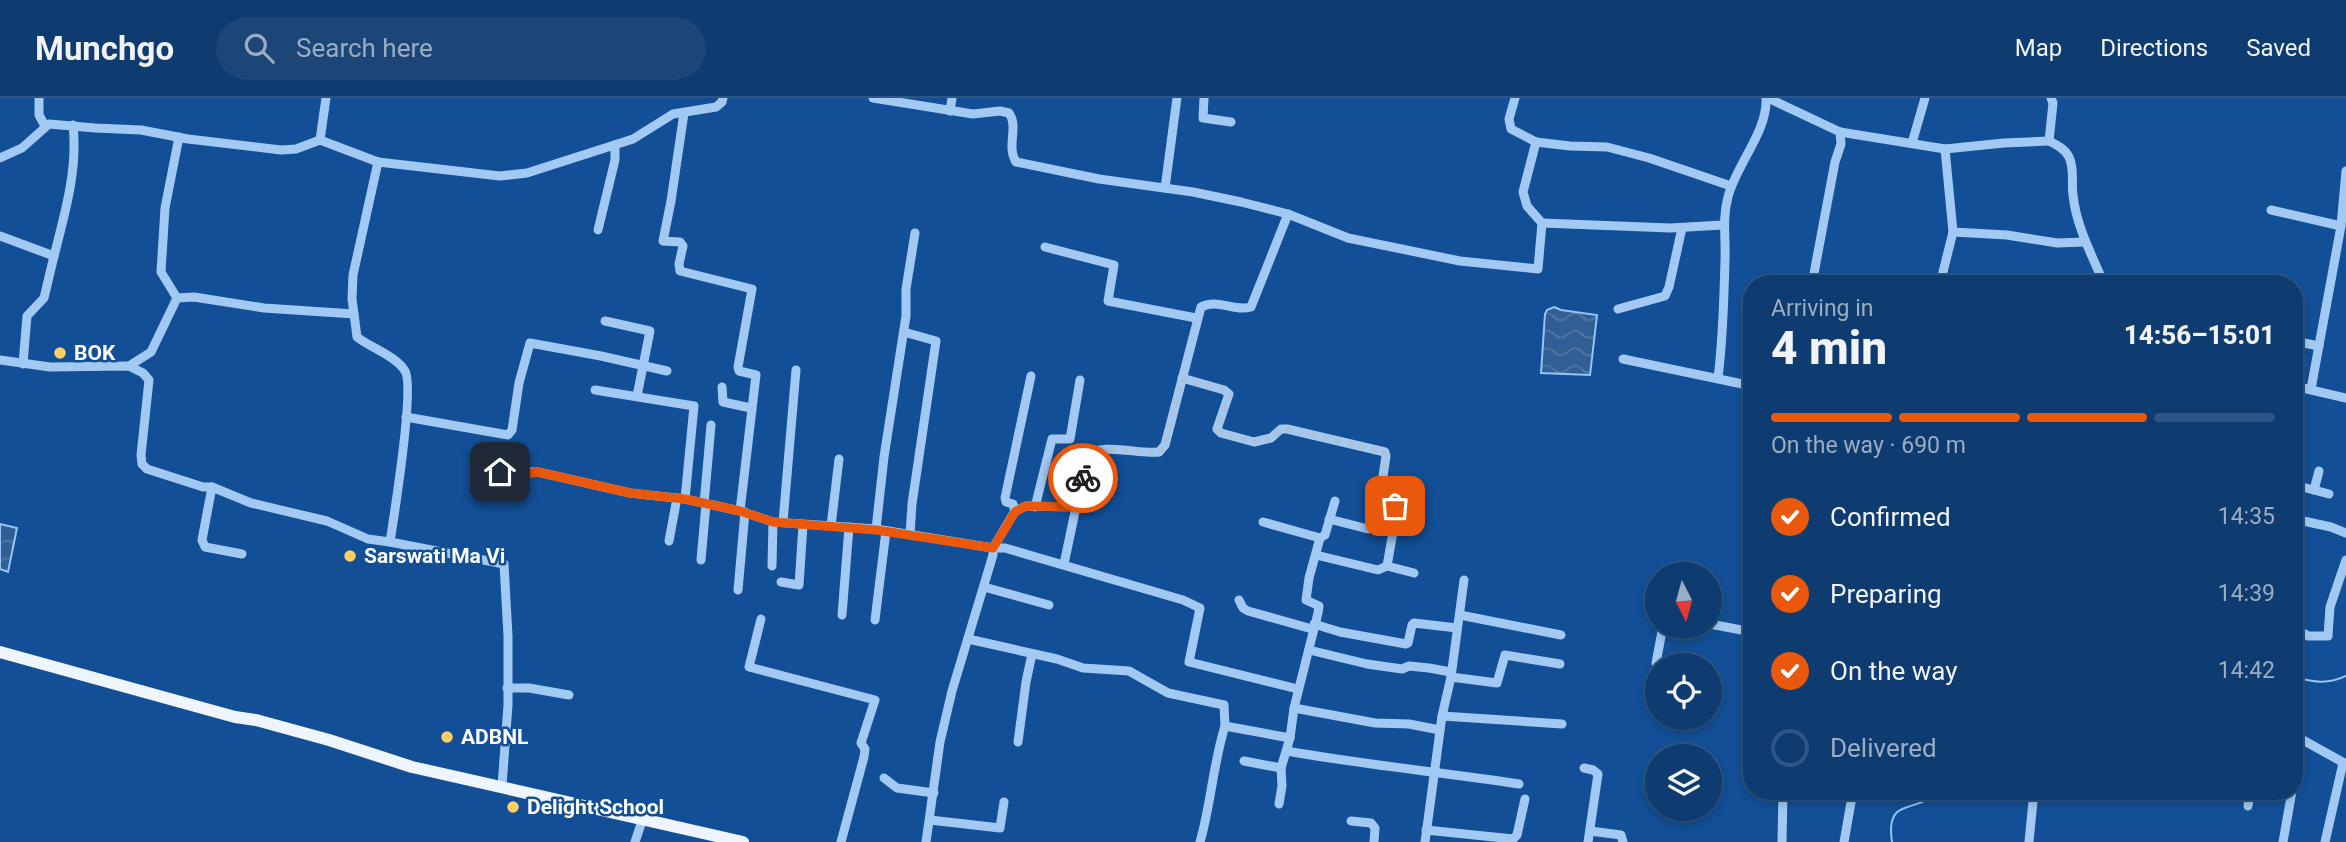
<!DOCTYPE html>
<html lang="en">
<head>
<meta charset="utf-8">
<style>
  body { margin:0; font-family:Roboto,sans-serif; background:#1c4678; color:#f1f3f6; height:100vh; display:flex; flex-direction:column; font-size:26px; white-space:nowrap }
  * { box-sizing:border-box; margin:0 }
  p { font-size:23px; color:#9badc3 }
  .icon { flex:none; width:38px; height:38px; fill:none; stroke:currentColor; stroke-width:2; stroke-linecap:round; stroke-linejoin:round }
  .map { position:relative; flex:1; overflow:hidden }
  .details { position:absolute; left:1743px; top:177px; width:560px; height:525px; display:flex; flex-direction:column; background:#0e3b70; border-radius:28px; box-shadow:0 4px 10px #0003,0 0 0 2px #2e5583 }
  .details>* { flex:none }
  .needle { width:46px; rotate:174deg }
  .tools { position:absolute; left:1645px; top:464px; display:grid; gap:14px }
  .tools a { display:grid; place-items:center; width:77px; height:77px; border-radius:50%; background:#0e3b70; box-shadow:0 4px 10px #0003,0 0 0 2px #2e5583; font-size:35px }
  .pin { position:absolute; display:grid; place-items:center; width:60px; height:60px; color:#fff; margin:-30px; border-radius:14px; box-shadow:0 4px 10px #0006 }
  .courier { position:absolute; display:grid; place-items:center; width:70px; height:70px; margin:-35px; border:5px solid #ea580c; border-radius:50%; background:#fff; color:#222; box-shadow:0 2px 9px #0007 }
  .head em { font-style:normal; font-weight:800 }
  .head div { display:flex; flex-direction:column-reverse }
  .head { display:flex; align-items:center; justify-content:space-between; height:119px; padding:0 28px }
  h1 { font-size:46px; font-weight:800; line-height:52px }
  .bar { display:grid; grid-template-columns:repeat(4,1fr); gap:10px 7px; align-content:center; height:84px; padding:0 28px }
  .bar i { height:9px; border-radius:5px; background:#2e5583 }
  .bar .selected { background:#ea580c }
  .bar p { grid-column:span 4 }
  ol { padding:0 28px; list-style:none }
  li { display:flex; align-items:center; gap:21px; height:77px }
  li p { margin-inline-start:auto }
  li .icon { padding:7px; border-radius:50%; background:#ea580c; color:#fff; stroke-width:4 }
  li:last-child { color:#9badc3 }
  li i { width:38px; height:38px; border:4px solid #2e5583; border-radius:50% }
  header { display:flex; align-items:center; gap:42px; box-sizing:border-box; height:98px; padding:0 35px; background:#0e3b70; border-bottom:2px solid #2e5583 }
  header strong { font-size:33px }
  nav { display:flex; gap:38px; margin-inline-start:auto; font-size:24px }
  .search { width:490px; height:63px; background:#1c4678; display:flex; align-items:center; gap:18px; box-sizing:border-box; padding:0 24px; border-radius:38px; color:#9badc3; font-size:26px }
  .map>svg:first-child { display:block }
  .water { fill:url(#water-waves); stroke:#94c4f6; stroke-width:2 }
  .lines { fill:none; stroke-linecap:round; stroke-linejoin:round }
  .stream { stroke:#94c4f6; stroke-width:2 }
  .minor { stroke:#a2c9f3; stroke-width:9 }
  .major { stroke:#eef5ff; stroke-width:12 }
  .done { stroke:#acc1da; stroke-width:7; stroke-dasharray:0 12.6 }
  .route { stroke:#ea580c; stroke-width:9 }
  .poi-dot { fill:#ffce64; stroke:#124f96; stroke-width:2.5 }
  .labels { text-anchor:middle; dominant-baseline:central; stroke-width:5; stroke-linejoin:round; paint-order:stroke }
  .poi-label { font-size:21px; font-weight:bold; fill:#fff; stroke:#124f96; text-anchor:start }
</style>
</head>
<body>
<header>
<strong>Munchgo</strong>
<div class="search"><svg class="icon" aria-label="search" viewBox="0 0 24 24"><circle cx="10" cy="10" r="6"/><path d="M15 15l6 6"/></svg>Search here</div>
<nav><a>Map</a><a>Directions</a><a>Saved</a></nav>
</header>
<div class="map">
<svg width="2346" height="744" viewBox="0 0 2346 744">
  <defs>
    <pattern id="water-waves" width="16" height="10" patternUnits="userSpaceOnUse" patternTransform="scale(1.75)"><rect width="16" height="10" fill="#325f93"/><path d="M0 5q4-4 8 0t8 0" fill="none" stroke="#5177a3"/></pattern>
  </defs>
  <rect width="100%" height="100%" fill="#124f96"/>
  <g class="water">
    <polygon points="1554,209 1561,212 1597,217 1590,277 1541,275 1545,216 1547,212"/>
    <polygon points="0,426 17,430 8,474 0,471"/>
  </g>
  <g class="lines">
    <g class="stream">
      <path d="M2294,579C2314,584 2327,587 2346,578"/>
      <path d="M1892,744C1885,697 1916,718 1936,693"/>
    </g>
    <g class="minor">
      <polyline points="39,0 39,17 45,28"/>
      <path d="M326,0L320,42L378,64L353,177L352,201L357,239C371,250 396,258 405,273C415,289 394,418 390,444L504,466L508,538V607L502,688"/>
      <path d="M873,0L973,16L1000,13L1009,15C1019,29 1006,48 1016,64L1099,81L1193,94L1241,104L1288,116L1348,140L1460,163L1538,171L1542,125L1670,130L1723,127"/>
      <polyline points="1204,0 1203,20 1231,24"/>
      <polyline points="1515,0 1509,21 1511,31 1536,44 1523,94 1527,108 1542,125"/>
      <polyline points="1768,0 1840,34 1841,46 1835,64 1812,186"/>
      <path d="M2051,0L2053,5L2049,43C2057,47 2065,51 2069,59C2075,72 2071,84 2073,97C2076,128 2092,157 2104,186"/>
      <polyline points="950,13 952,0"/>
      <polyline points="684,15 671,103 663,143 680,144 683,148 679,166 680,173 752,191 738,269 739,273 756,277 740,413 773,424 876,431 993,450 1005,450 1183,502 1200,510 1189,564 1298,591"/>
      <polyline points="1840,34 1945,51 2004,45 2049,43"/>
      <polyline points="1536,44 1570,48 1607,49 1649,60 1731,88"/>
      <polyline points="1912,45 1925,0"/>
      <polyline points="0,60 22,50 49,26 95,30 141,32 188,41 281,52 296,51 320,42"/>
      <polyline points="378,64 500,78 527,75 633,41 673,16 716,9 722,4 723,0"/>
      <polyline points="1165,90 1177,0"/>
      <polyline points="2271,112 2341,128"/>
      <polyline points="598,132 615,62 615,47"/>
      <polyline points="1953,134 2007,137 2057,145 2085,144"/>
      <polyline points="0,138 54,158 44,200 27,218 23,266"/>
      <polyline points="1045,149 1114,167 1108,203 1196,220"/>
      <path d="M54,158C65,115 78,71 73,27"/>
      <polyline points="1940,186 1953,134 1945,51"/>
      <polyline points="177,200 161,174 165,110 179,39"/>
      <polyline points="1618,211 1665,198 1669,189 1682,130"/>
      <polyline points="605,223 650,233 637,298"/>
      <polyline points="904,234 936,243 912,406 910,437"/>
      <polyline points="2294,243 2319,248"/>
      <polyline points="1623,261 1752,288"/>
      <polyline points="0,262 50,269 129,268 143,275 149,282 141,357 142,366 147,371 203,389 212,389 251,405 327,423 368,441 390,444"/>
      <polyline points="129,268 151,254 177,200 194,199 264,210 354,216"/>
      <polyline points="1182,280 1224,292 1229,296 1217,331 1221,335 1254,344 1271,340 1281,331 1287,331 1385,354 1386,358 1380,399 1381,403 1395,408 1396,417 1387,468 1378,472 1316,457"/>
      <path d="M1718,280C1723,241 1724,202 1725,162C1726,141 1722,120 1728,99C1736,67 1768,33 1766,0"/>
      <polyline points="2294,288 2346,300"/>
      <polyline points="722,289 723,304 751,310"/>
      <polyline points="2311,291 2341,128 2346,73"/>
      <polyline points="595,292 694,308 685,401"/>
      <polyline points="406,319 508,337 512,332 519,285 530,245 601,258 667,273"/>
      <polyline points="2294,324 2301,290"/>
      <polyline points="500,374 538,374 630,395 685,401 740,413"/>
      <polyline points="2294,387 2314,392 2319,373"/>
      <polyline points="212,389 202,442 205,449 242,456"/>
      <polyline points="2314,392 2329,396"/>
      <polyline points="704,406 711,327"/>
      <polyline points="1035,409 1052,341 1070,341 1080,282"/>
      <polyline points="1015,413 1013,406 1006,404 1005,400 1031,278"/>
      <polyline points="1329,421 1368,431"/>
      <polyline points="2294,421 2331,429 2346,435"/>
      <polyline points="783,424 796,272"/>
      <polyline points="1263,424 1320,440"/>
      <polyline points="831,428 839,361"/>
      <polyline points="876,431 884,359 906,218 906,191 915,135"/>
      <polyline points="669,443 677,400"/>
      <polyline points="701,462 706,406"/>
      <polyline points="1064,466 1076,409"/>
      <polyline points="772,468 773,424"/>
      <polyline points="1387,468 1414,475"/>
      <polyline points="781,484 799,487 803,427"/>
      <polyline points="984,489 1049,507"/>
      <polyline points="738,492 745,414"/>
      <polyline points="1239,502 1243,510 1248,513 1312,531"/>
      <polyline points="842,517 849,429"/>
      <polyline points="1460,517 1561,537"/>
      <polyline points="761,521 749,569 875,602 861,645 865,651 864,659 841,744"/>
      <polyline points="875,522 886,433"/>
      <polyline points="1314,526 1340,534 1406,546 1408,545 1412,527 1414,525 1457,530"/>
      <polyline points="1710,526 1752,534"/>
      <polyline points="2294,530 2308,538 2328,538 2330,509 2346,462"/>
      <polyline points="968,541 1057,561 1083,570 1129,573 1168,595 1224,607 1225,628"/>
      <polyline points="1309,552 1367,566 1402,571 1409,568 1429,570 1451,574"/>
      <polyline points="1656,565 1663,528"/>
      <polyline points="1451,579 1497,585 1505,557 1560,566"/>
      <polyline points="507,590 529,590 569,597"/>
      <polyline points="1294,610 1375,625 1409,626 1440,632"/>
      <polyline points="1442,618 1562,626"/>
      <polyline points="2294,634 2301,641 2346,666"/>
      <polyline points="1018,644 1026,584 1032,556"/>
      <path d="M1287,653C1364,667 1442,674 1519,686"/>
      <polyline points="1244,663 1281,670 1290,640 1294,610 1318,515 1319,508 1306,502 1309,480 1320,440 1325,437 1335,403"/>
      <polyline points="1584,670 1593,672 1598,676 1588,744"/>
      <polyline points="884,680 897,690 934,695"/>
      <polyline points="2294,681 2301,641 2296,639"/>
      <polyline points="1279,706 1282,688 1281,670"/>
      <polyline points="2248,708 2250,693"/>
      <polyline points="930,722 1000,730 1004,704"/>
      <polyline points="1351,723 1371,725 1375,730 1374,744"/>
      <polyline points="1426,732 1513,741 1517,737 1525,701"/>
      <polyline points="1590,733 1621,737 1623,744"/>
      <polyline points="635,744 643,720"/>
      <path d="M926,744L940,644L952,593L993,457V450L1015,413L1026,408L1076,409L1088,359C1098,343 1140,357 1159,354L1165,347L1201,209C1217,200 1233,214 1251,209L1288,116"/>
      <path d="M1200,744C1211,706 1213,666 1225,628L1290,640"/>
      <polyline points="1425,744 1442,618 1451,579 1464,482"/>
      <polyline points="1782,744 1783,693"/>
      <polyline points="1844,744 1853,693"/>
      <polyline points="2029,744 2034,693"/>
      <polyline points="2283,744 2292,693"/>
      <polyline points="2325,744 2343,665"/>
    </g>
    <polyline class="major" points="0,554 235,619 256,622 329,642 412,669 743,744"/>
  </g>
  <g class="lines">
    <path class="done" d="M1083,380C1085,373 1085,358 1091,353C1099,347 1144,357 1159,354L1165,347L1182,281L1224,292L1229,296L1217,331L1221,335L1254,344L1271,341L1281,331H1287L1385,354L1386,358L1380,399L1381,403L1395,408"/>
    <polyline class="route" points="500,374 526,376 538,374 630,395 685,401 740,413 773,424 876,432 993,450 1015,414 1026,408 1076,409 1083,380"/>
  </g>
  <g class="poi-dot">
    <circle cx="60" cy="255" r="7"/>
    <circle cx="350" cy="458" r="7"/>
    <circle cx="447" cy="639" r="7"/>
    <circle cx="513" cy="709" r="7"/>
  </g>
  <g class="labels">
    <g class="poi-label">
      <text x="74" y="255">BOK</text>
      <text x="364" y="458">Sarswati Ma Vi</text>
      <text x="461" y="639">ADBNL</text>
      <text x="527" y="709">Delight School</text>
    </g>
  </g>
</svg>
<div class="tools">
<a><svg class="needle" viewBox="-14 -14 28 28"><path d="M0-13l5 13h-10z" fill="#e53935"/><path d="M0 13l5-13h-10z" fill="#9badc3"/></svg></a>
<a><svg class="icon" aria-label="locate" viewBox="0 0 24 24"><circle cx="12" cy="12" r="6"/><path d="M12 2v4M12 18v4M2 12h4M18 12h4"/></svg></a>
<a><svg class="icon" aria-label="layers" viewBox="0 0 24 24"><path d="M12 4l9 5-9 5-9-5zM3 14l9 5 9-5"/></svg></a>
</div>
<div class="pin" style="left:1395px;top:408px;background:#ea580c"><svg class="icon" aria-label="bag" viewBox="0 0 24 24"><path d="M5 8h14l-1 12H6zM9 8a3 3 0 0 1 6 0"/></svg></div>
<div class="pin" style="left:500px;top:374px;background:#1f2937"><svg class="icon" aria-label="home" viewBox="0 0 24 24"><path d="M3 11l9-7 9 7M6 9v11h12V9"/></svg></div>
<div class="courier" style="left:1083px;top:380px"><svg class="icon" aria-label="bike" viewBox="0 0 24 24"><circle cx="6" cy="16" r="4"/><circle cx="18" cy="16" r="4"/><path d="M6 16l4-8h5l3 8M10 8l3 8H6M13 5h3"/></svg></div>
<section class="details">
<div class="head"><div><h1>4 min</h1><p>Arriving in</p></div><em>14:56–15:01</em></div>
<div class="bar"><i class="selected"></i><i class="selected"></i><i class="selected"></i><i></i><p>On the way · 690 m</p></div>
<ol>
<li><svg class="icon" aria-label="check" viewBox="0 0 24 24"><path d="M5 12l5 5 9-10"/></svg>Confirmed<p>14:35</p></li>
<li><svg class="icon" aria-label="check" viewBox="0 0 24 24"><path d="M5 12l5 5 9-10"/></svg>Preparing<p>14:39</p></li>
<li><svg class="icon" aria-label="check" viewBox="0 0 24 24"><path d="M5 12l5 5 9-10"/></svg>On the way<p>14:42</p></li>
<li><i></i>Delivered</li>
</ol>
</section>
</div>
</body>
</html>
